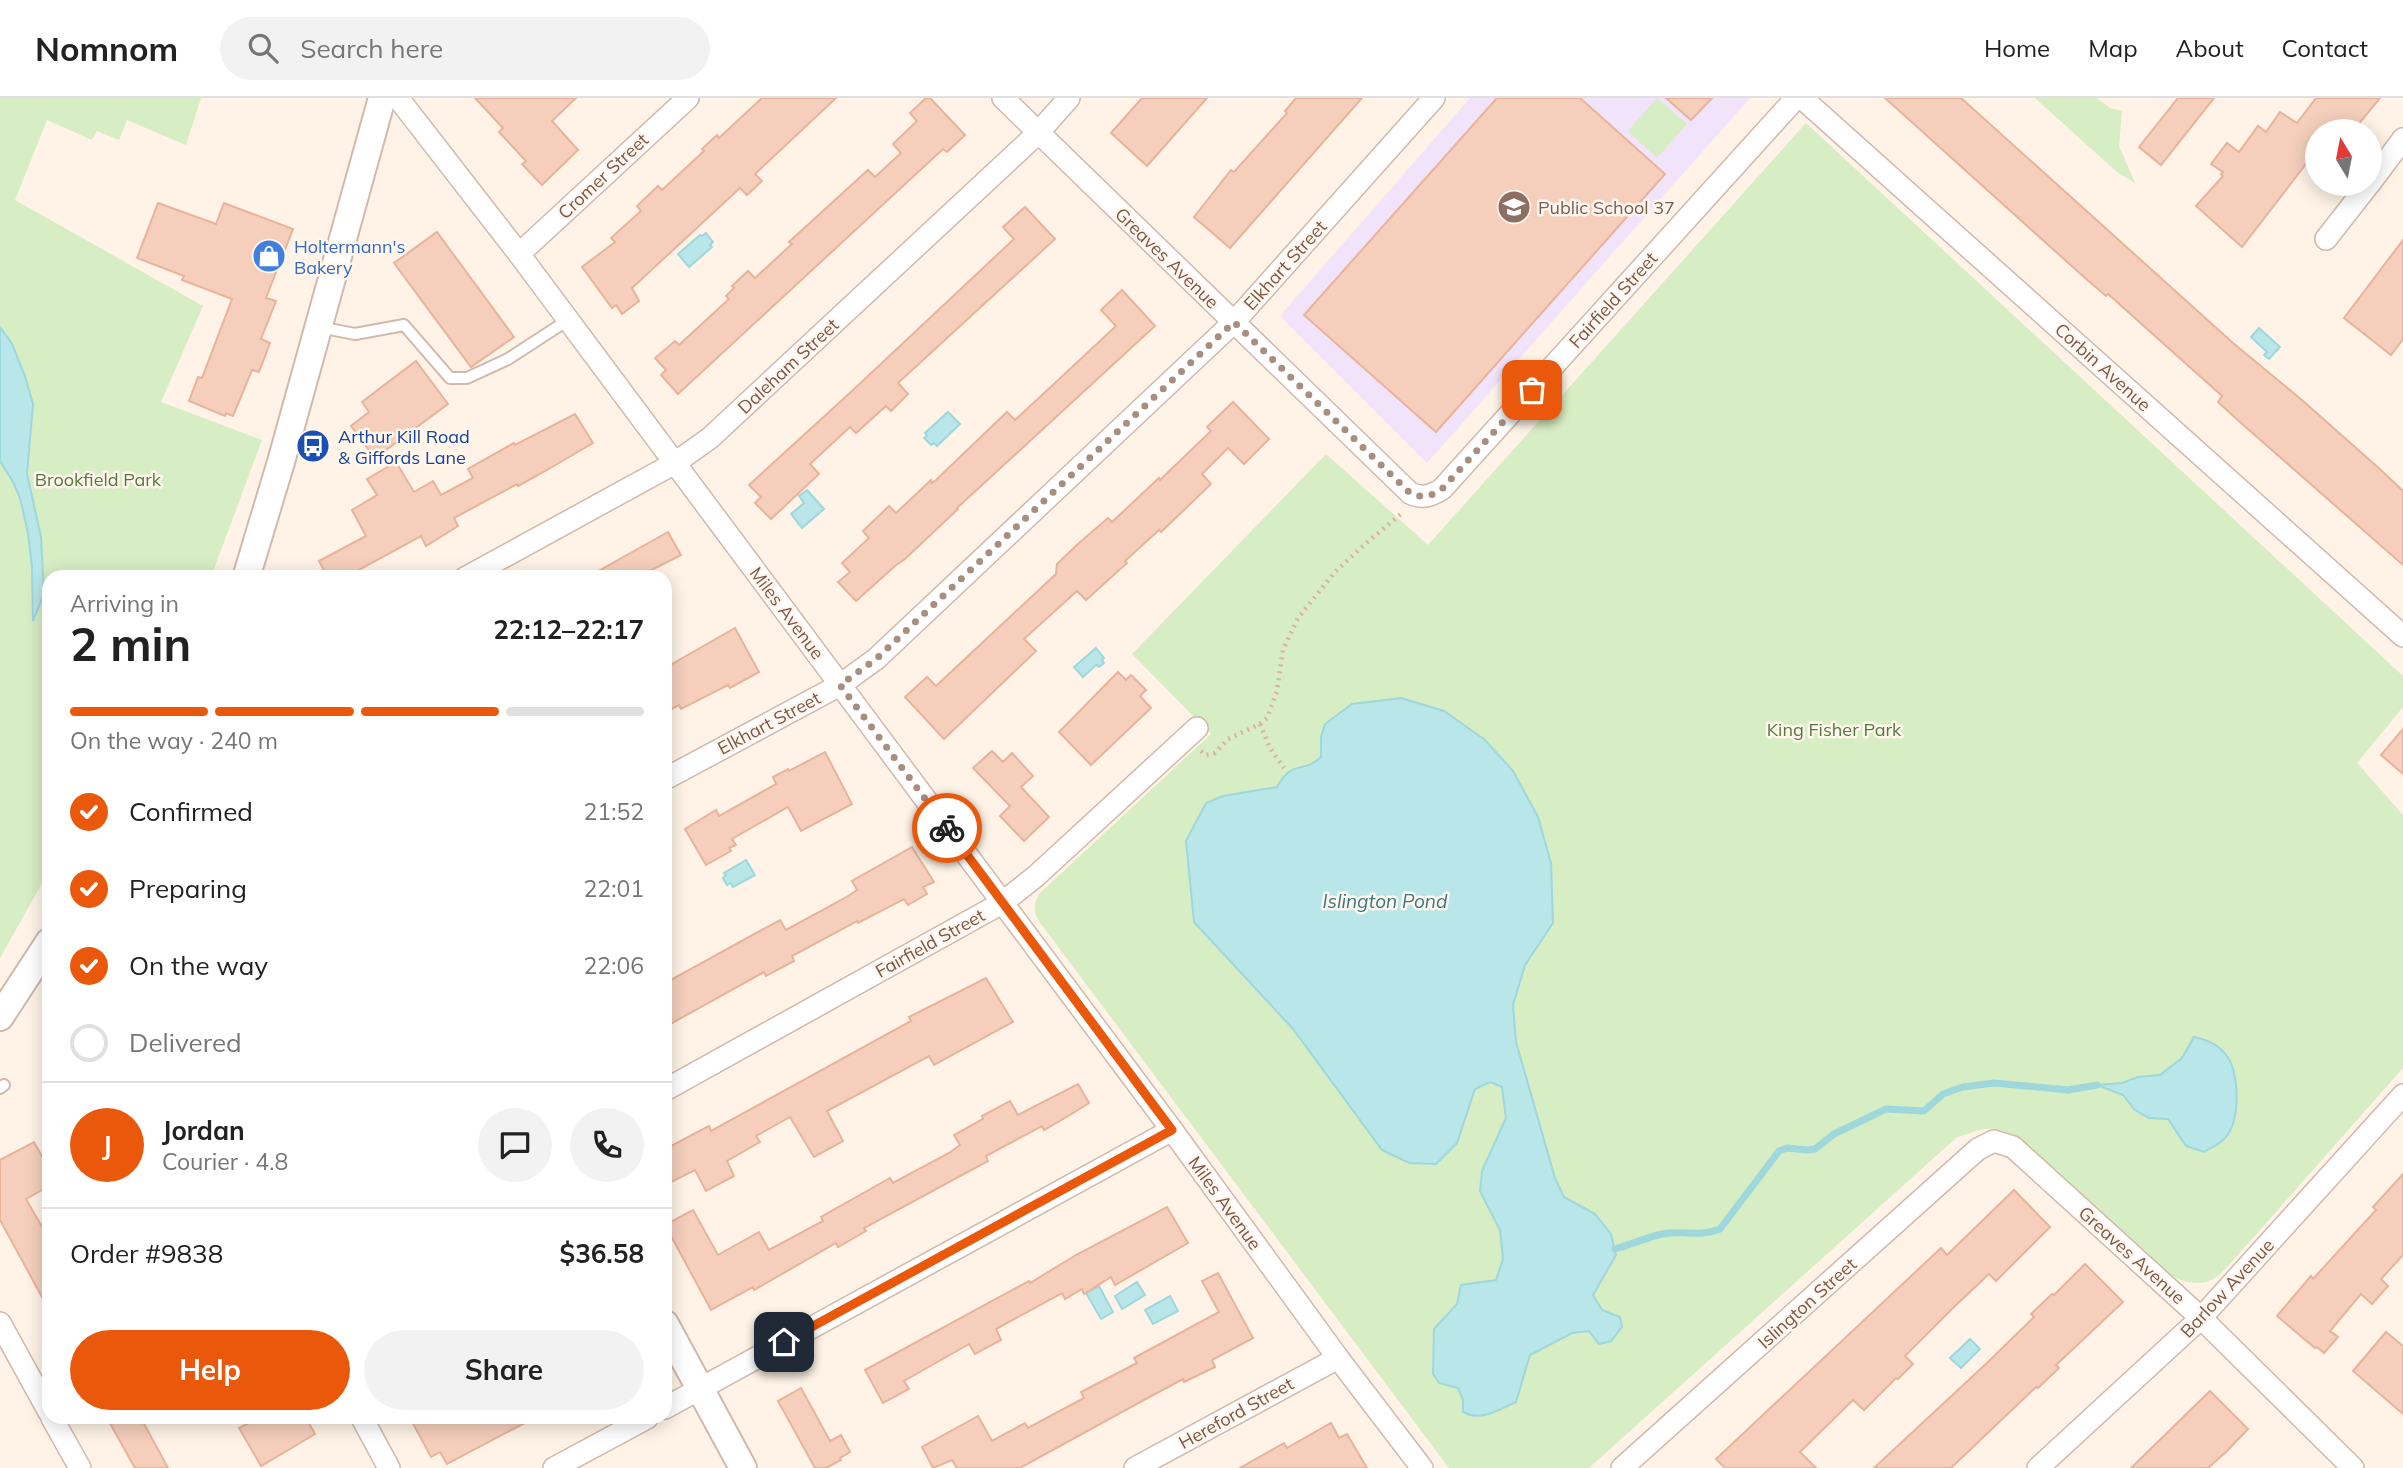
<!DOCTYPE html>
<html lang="en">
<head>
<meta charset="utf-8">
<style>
  body { margin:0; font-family:Mulish,sans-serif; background:#f2f2f2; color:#222; height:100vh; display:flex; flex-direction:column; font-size:26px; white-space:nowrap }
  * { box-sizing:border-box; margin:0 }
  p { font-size:23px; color:#767676 }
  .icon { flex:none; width:38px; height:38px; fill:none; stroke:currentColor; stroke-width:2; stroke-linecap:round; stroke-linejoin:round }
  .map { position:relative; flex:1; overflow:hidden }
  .side { position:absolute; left:42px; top:472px; width:630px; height:854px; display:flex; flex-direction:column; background:#fff; border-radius:21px; box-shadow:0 4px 18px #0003 }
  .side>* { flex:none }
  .needle { width:46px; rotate:350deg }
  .buttons { position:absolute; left:2305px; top:21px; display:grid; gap:14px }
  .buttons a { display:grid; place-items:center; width:77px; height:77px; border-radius:50%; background:#fff; box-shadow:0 4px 18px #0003; font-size:35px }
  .pin { position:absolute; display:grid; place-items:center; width:60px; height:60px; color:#fff; margin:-30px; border-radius:14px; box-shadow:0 4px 10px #0006 }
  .courier { position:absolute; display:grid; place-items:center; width:70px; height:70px; margin:-35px; border:5px solid #ea580c; border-radius:50%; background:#fff; color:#222; box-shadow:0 2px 9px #0007 }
  .overview em { font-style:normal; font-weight:700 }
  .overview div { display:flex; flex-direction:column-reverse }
  .overview { display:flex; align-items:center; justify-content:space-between; height:119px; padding:0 28px }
  h1 { font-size:46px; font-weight:700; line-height:52px }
  .bar { display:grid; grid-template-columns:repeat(4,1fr); gap:10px 7px; align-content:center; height:84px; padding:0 28px }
  .bar i { height:9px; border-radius:5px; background:#e0e0e0 }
  .bar .active { background:#ea580c }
  .bar p { grid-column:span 4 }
  .line { display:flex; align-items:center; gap:18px; padding:0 28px; border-top:2px solid #e0e0e0 }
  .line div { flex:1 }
  .round { display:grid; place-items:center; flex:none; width:74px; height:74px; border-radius:37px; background:#f2f2f2 }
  ol { padding:0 28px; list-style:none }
  li { display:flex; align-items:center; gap:21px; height:77px }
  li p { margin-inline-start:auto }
  li .icon { padding:7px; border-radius:50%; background:#ea580c; color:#fff; stroke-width:4 }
  li:last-child { color:#767676 }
  li i { width:38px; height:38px; border:4px solid #e0e0e0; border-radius:50% }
  .button { display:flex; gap:14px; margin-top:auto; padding:14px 28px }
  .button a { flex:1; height:80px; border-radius:42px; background:#ea580c; color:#fff; font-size:28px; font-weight:700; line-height:80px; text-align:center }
  .button a+a { background:#f2f2f2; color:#222 }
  header { display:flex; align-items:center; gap:42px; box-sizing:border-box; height:98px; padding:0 35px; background:#fff; border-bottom:2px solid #e0e0e0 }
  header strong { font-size:33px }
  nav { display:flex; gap:38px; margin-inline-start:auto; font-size:24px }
  .search { width:490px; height:63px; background:#f2f2f2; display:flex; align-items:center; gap:18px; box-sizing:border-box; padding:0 24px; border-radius:38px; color:#767676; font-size:26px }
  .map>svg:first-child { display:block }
  .education { fill:#f0e3fa }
  .green { fill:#d7edc3 }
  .water { fill:#b9e6e9; stroke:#9ed7dc; stroke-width:2 }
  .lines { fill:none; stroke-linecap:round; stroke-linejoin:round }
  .stream { stroke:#9ed7dc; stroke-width:7 }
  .building { fill:#f5cfbc; stroke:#e9b39b; stroke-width:2 }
  .service-casing { stroke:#d1b9ab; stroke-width:14 }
  .minor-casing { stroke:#d1b9ab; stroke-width:24 }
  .tertiary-casing { stroke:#d1b9ab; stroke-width:30 }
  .path { stroke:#dbb29e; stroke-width:4.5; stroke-dasharray:2 5; stroke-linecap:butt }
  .service { stroke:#fff; stroke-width:10 }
  .minor { stroke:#fff; stroke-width:21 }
  .tertiary { stroke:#fff; stroke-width:26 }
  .done { stroke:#a88e7f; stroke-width:7; stroke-dasharray:0 12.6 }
  .route { stroke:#ea580c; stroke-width:9 }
  .labels { text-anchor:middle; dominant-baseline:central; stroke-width:5; stroke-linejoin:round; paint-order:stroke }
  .street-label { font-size:18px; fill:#7a5748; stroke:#fff7ee }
  .education-label { font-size:18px; fill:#785e54; stroke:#fff7ee; text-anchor:start }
  .shop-label { font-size:18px; fill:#366cbe; stroke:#fff7ee; text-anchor:start }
  .transit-label { font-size:18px; fill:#164399; stroke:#fff7ee; text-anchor:start }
  .park-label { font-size:18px; fill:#537a3c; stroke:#fff7ee }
  .water-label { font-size:19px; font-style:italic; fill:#3a7980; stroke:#fff7ee }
</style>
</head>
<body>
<header>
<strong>Nomnom</strong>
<div class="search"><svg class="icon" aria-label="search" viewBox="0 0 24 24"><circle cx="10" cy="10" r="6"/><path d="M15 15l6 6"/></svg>Search here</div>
<nav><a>Home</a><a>Map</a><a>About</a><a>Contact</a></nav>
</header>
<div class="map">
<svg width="2403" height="1370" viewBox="0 0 2403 1370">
  <rect width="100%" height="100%" fill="#fef3e6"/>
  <polygon class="education" points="1470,0 1750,0 1427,365 1280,218"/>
  <g class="green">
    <polygon points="0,0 201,0 186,47 127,22 119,42 97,33 92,42 47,22 15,102 203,208 161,304 262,342 211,479 49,480 49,773 0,860"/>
    <polygon points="1657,0 1687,26 1657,60 1628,33"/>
    <polygon points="2035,0 2097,0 2110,10 2122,13 2119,48 2135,85 2117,74"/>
    <path d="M1806,25L2403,578V609L2357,665L2403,717V970L2230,1166C2225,1171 2219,1178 2213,1181C2192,1193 2167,1176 2150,1165L2014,1037C1990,1026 1980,1031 1956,1040L1589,1370H1449L1038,822C1033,812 1034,806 1039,796L1211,636L1132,556L1326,356L1428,447Z"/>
  </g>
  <g class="water">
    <polygon points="706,135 713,144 710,147 712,149 689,169 678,156 700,137 702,138"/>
    <polygon points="0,229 12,246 25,278 33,306 27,376 41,439 44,496 33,523 32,469 28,435 20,400 13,384 0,363"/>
    <polygon points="2259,230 2280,249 2269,261 2264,257 2267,254 2251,239"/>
    <polygon points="948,314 960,326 937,348 934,345 931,347 924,340 927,338 925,335"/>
    <polygon points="807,392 824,411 802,430 791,416 804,405 799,398"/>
    <polygon points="1096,550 1104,560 1102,562 1104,565 1099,569 1096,567 1083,579 1074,569"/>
    <path d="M1401,600L1444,613L1485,642L1513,673L1538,719L1551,765L1553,825L1525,867L1513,907L1516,944L1555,1080L1564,1099L1595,1116L1611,1136L1616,1157L1593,1197L1602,1212L1620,1219L1622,1229L1611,1243L1599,1246L1589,1233L1572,1235L1530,1257L1516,1304C1497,1312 1482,1324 1463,1314V1302L1458,1290L1439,1285L1433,1276L1434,1231L1457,1206L1461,1187L1496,1182L1503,1161L1500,1132L1480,1093L1482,1073L1506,1020L1502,989L1490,984L1475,991L1457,1045L1436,1066L1409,1065L1382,1052L1293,931L1194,824L1186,743L1206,705L1223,698L1277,689C1292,661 1304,676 1321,659V639L1325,626L1352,606Z"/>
    <polygon points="746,762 755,777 733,789 730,785 727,787 723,780 726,777 724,775"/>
    <path d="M2194,939C2207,942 2218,946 2227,958C2240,976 2241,1026 2223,1042C2218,1047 2210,1050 2204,1054L2186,1048L2168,1021L2149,1020L2135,1012L2123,997L2097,987L2122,985L2138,979L2160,977L2182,960Z"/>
    <polygon points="1137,1184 1145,1197 1122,1211 1115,1198"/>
    <polygon points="1099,1188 1113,1214 1101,1221 1086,1195"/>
    <polygon points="1170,1198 1178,1213 1153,1226 1145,1212"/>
    <polygon points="1970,1241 1980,1251 1961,1270 1950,1260"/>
  </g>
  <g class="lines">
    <path class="stream" d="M1615,1151C1629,1147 1643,1141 1658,1137C1679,1131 1699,1140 1720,1131L1779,1053L1787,1050L1807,1052L1815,1051L1834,1036L1886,1011L1924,1013L1943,996L1963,989L1994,985L2068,992L2097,987"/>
  </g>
  <g class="building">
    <polygon points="475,0 576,0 552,23 578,52 542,87 522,66 526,63 499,34 503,30"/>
    <polygon points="762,0 836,0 755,76 762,83 747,97 740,90 632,190 639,203 622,216 616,207 612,210 582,169 615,144 611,140 641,113 637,108 658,88 662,92 704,53 702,51 717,37 719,40"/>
    <polygon points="926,0 930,0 965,37 947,54 943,51 678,296 661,277 666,272 655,260 675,243 679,247 729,201 726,198 734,190 732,188 748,173 755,180 792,146 789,144 868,72 875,79 901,55 893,46 917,23 910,15"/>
    <polygon points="1142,0 1207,0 1147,68 1111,35"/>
    <polygon points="1296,0 1362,0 1230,150 1194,119 1231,72 1234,74 1287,15 1285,13"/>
    <polygon points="1497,0 1580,0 1665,76 1436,334 1304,217"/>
    <polygon points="1666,0 1712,0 1691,22"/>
    <polygon points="1885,0 1961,0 2233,245 2303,303 2382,373 2403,393 2403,467 2241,325 2218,304 2222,298 2212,289 2108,196 2106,198 2085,180"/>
    <polygon points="2178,0 2214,0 2161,67 2139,49"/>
    <polygon points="2316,0 2380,0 2353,33 2317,33 2317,69 2309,62 2242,149 2196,108 2223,78 2221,76 2223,74 2211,66 2227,45 2239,54 2258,28 2266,34 2280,14 2297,25"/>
    <polygon points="158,105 216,126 224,105 293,131 266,200 276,203 261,241 270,245 259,274 252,272 233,318 226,315 225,318 189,303 198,279 202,280 232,201 182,182 184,178 137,160"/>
    <polygon points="1025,109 1055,141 898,285 908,296 891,313 886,308 856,335 850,329 810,366 819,376 771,421 755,405 761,399 749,387 852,293 1014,141 1003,129"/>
    <polygon points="437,134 514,239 471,269 394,165"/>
    <polygon points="2403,142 2403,241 2391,257 2344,220"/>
    <polygon points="1122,192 1155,228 957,410 958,411 905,461 895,468 856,503 838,484 850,474 842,465 869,440 863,433 889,408 896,415 931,382 932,385 936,382 1007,314 1015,322 1055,285 1116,228 1101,212"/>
    <polygon points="416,263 448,306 375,360 351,328 369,314 362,304"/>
    <polygon points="1233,304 1269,341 1244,366 1228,350 1202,376 1211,386 1161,434 1159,432 1125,463 1127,465 1086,502 1077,493 1024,541 1036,553 944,641 905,599 927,579 936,588 1056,476 1057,466 1079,445 1108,420 1112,424 1159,380 1160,382 1211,333 1207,329"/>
    <polygon points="575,316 593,345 547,372 518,388 517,386 454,420 458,428 426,448 421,438 344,480 328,480 319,463 366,438 352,412 377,397 367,381 396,364 414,394 433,383 441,397 473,380 468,371 514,345 515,347"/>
    <polygon points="668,434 681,457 636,480 586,480"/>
    <polygon points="735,530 759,574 730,590 728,587 681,611 679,607 665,615 665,570"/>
    <polygon points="1118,574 1126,582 1131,577 1146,592 1140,598 1151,610 1091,667 1059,634"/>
    <polygon points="2403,631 2403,676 2381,657"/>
    <polygon points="992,653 1003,664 1012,655 1033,678 1021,689 1049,719 1024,743 1000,718 1010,708 973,670"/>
    <polygon points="825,654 852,706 801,733 788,709 732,741 736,747 729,750 731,753 706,767 685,731 716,712 719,718 776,686 773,679 788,671 789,673"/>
    <polygon points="912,749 934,784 923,789 927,796 908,807 904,801 858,825 857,823 792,858 794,863 766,878 764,874 665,929 665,885 780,822 786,832 845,800 857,792 852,783"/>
    <polygon points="986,880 1013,924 934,967 929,958 827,1013 843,1043 814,1059 790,1019 756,1038 760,1044 727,1063 734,1078 706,1093 695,1072 665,1087 665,1051 709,1028 711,1033 911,923 909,919"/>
    <polygon points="1078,986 1089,1005 1070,1017 1044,1032 1042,1028 986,1058 988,1063 864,1130 866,1133 838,1149 836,1145 754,1192 753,1189 711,1212 665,1127 693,1112 718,1157 759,1134 769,1152 823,1123 821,1119 890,1080 893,1085 949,1055 960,1047 954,1037 983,1021 982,1018 1010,1003 1018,1017"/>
    <polygon points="34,1044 49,1071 49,1088 26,1101 49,1141 49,1212 0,1122 0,1062"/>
    <polygon points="2403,1076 2403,1157 2381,1181 2388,1188 2372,1206 2361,1196 2330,1233 2338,1239 2324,1255 2317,1249 2315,1250 2277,1218 2311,1178 2313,1181 2376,1112 2373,1109"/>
    <polygon points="2014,1092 2050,1129 1996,1183 1989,1176 1955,1208 1905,1258 1913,1266 1898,1281 1896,1280 1864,1312 1853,1302 1800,1354 1816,1370 1725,1370 1716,1361 1941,1150 1947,1157"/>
    <polygon points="1167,1109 1188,1145 1115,1187 1111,1179 1084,1196 1082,1191 1065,1201 1062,1195 996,1231 1001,1242 975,1256 969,1246 904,1283 909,1291 883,1305 865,1272 1029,1183 1030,1185 1076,1157"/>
    <polygon points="2085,1166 2123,1204 2056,1267 2059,1270 2038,1290 2036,1289 1951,1370 1874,1370 1988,1264 2034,1219 2031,1216 2052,1196 2054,1197"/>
    <polygon points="1218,1175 1253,1240 1212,1262 1215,1269 1184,1284 1183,1281 1142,1303 1020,1370 957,1370 952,1362 933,1370 922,1349 978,1318 992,1343 1025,1325 1028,1330 1084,1300 1081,1294 1137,1265 1134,1260 1219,1214 1202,1183"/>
    <polygon points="2386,1234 2403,1248 2403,1316 2353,1273"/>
    <polygon points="801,1290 830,1343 841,1337 850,1354 840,1360 841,1362 826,1370 815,1370 778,1303"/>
    <polygon points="2210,1293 2248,1331 2227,1353 2208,1370 2131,1370"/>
    <polygon points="107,1320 141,1320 168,1370 135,1370"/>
    <polygon points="258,1320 306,1320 315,1336 261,1368 239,1330"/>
    <polygon points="410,1320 534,1320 447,1366 440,1354 431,1359"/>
    <polygon points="1331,1325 1339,1340 1347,1336 1367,1370 1240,1370 1284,1345 1287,1350"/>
  </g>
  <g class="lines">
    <defs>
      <g id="service">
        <polyline points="319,229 355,236 404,227 450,280 467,280 508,261 568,222"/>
        <polyline points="0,990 4,987"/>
      </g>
      <g id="minor">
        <polyline points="398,0 519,156 1172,1032 1338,1260 1422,1370"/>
        <path d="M1003,0L1410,395C1422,401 1431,398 1442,391L1796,0"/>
        <polyline points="1802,0 2403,538"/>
        <polyline points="2370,85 2403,41"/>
        <polyline points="2326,141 2369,86"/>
        <polyline points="519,156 688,0"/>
        <polyline points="465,480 675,365 710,340 1038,35 1069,0"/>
        <polyline points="665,681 840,587 876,561 1234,224 1434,0"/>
        <polyline points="665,992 1002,805 1036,778 1197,630"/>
        <polyline points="0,1225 49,1314"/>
        <polyline points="665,1310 1172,1032"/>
        <polyline points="52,1320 80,1370"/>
        <polyline points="362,1320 389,1370"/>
        <polyline points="554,1370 647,1320"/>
        <polyline points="1135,1370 1338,1260"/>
        <polyline points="1622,1370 1978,1051 1994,1043 2013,1049 2201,1220 2353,1370"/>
        <polyline points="2038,1370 2201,1220 2403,997"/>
      </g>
      <g id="tertiary">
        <polyline points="246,480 281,364 382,0"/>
        <polyline points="0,919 49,844"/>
        <polyline points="665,1226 743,1370"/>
      </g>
    </defs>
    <use href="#service" class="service-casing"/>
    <use href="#minor" class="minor-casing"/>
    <use href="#tertiary" class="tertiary-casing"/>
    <g class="path">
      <polyline points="1260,626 1270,650 1284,670"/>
      <polyline points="1201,653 1206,657 1215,655 1228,641 1260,626 1267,620 1277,593 1283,552 1298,520 1335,474 1364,447 1402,415"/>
    </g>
    <use href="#service" class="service"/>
    <use href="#minor" class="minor"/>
    <use href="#tertiary" class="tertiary"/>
  </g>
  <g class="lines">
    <path class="done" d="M947,730L840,587L876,561L1234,224L1410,395C1422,401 1432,398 1442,391L1532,292"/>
    <polyline class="route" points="784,1244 1172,1032 947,730"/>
  </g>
  <defs>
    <symbol id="school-disc" viewBox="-11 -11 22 22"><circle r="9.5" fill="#8d6e63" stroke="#fff7ee"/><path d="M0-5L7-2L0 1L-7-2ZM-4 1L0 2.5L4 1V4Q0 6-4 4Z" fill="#fff"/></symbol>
    <symbol id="shop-disc" viewBox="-11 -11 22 22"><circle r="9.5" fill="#3f7fe0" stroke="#fff7ee"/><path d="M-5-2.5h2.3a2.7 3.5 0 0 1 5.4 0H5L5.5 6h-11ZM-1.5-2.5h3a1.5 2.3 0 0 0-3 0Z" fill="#fff"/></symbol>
    <symbol id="bus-disc" viewBox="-11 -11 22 22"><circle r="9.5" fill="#1a4fb4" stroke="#fff7ee"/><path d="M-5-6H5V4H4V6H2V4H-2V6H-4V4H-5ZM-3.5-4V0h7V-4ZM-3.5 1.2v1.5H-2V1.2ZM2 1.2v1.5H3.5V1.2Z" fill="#fff"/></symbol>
  </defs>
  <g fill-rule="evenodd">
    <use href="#school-disc" x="1495" y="90" width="38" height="38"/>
    <use href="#shop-disc" x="250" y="139" width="38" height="38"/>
    <use href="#bus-disc" x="294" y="329" width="38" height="38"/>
  </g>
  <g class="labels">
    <g class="street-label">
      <text transform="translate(603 78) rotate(-43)">Cromer Street</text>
      <text transform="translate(1167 160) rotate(44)">Greaves Avenue</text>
      <text transform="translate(1285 167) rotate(-48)">Elkhart Street</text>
      <text transform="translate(1613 202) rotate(-48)">Fairfield Street</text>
      <text transform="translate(788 268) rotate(-43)">Daleham Street</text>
      <text transform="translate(2103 269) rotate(42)">Corbin Avenue</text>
      <text transform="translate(787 515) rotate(53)">Miles Avenue</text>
      <text transform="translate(769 625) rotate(-28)">Elkhart Street</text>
      <text transform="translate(930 845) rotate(-29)">Fairfield Street</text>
      <text transform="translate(1225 1105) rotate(54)">Miles Avenue</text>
      <text transform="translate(2132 1157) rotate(42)">Greaves Avenue</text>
      <text transform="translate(2227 1190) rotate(-47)">Barlow Avenue</text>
      <text transform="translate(1807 1205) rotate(-42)">Islington Street</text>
      <text transform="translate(1236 1315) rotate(-29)">Hereford Street</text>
    </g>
    <g class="education-label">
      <text x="1538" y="109">Public School 37</text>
    </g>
    <g class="shop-label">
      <text x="294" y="148">Holtermann's<tspan x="294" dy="21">Bakery</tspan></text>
    </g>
    <g class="transit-label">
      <text x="338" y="338">Arthur Kill Road<tspan x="338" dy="21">&amp; Giffords Lane</tspan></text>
    </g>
    <g class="park-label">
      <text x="98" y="381">Brookfield Park</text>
      <text x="1834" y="631">King Fisher Park</text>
    </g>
    <g class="water-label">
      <text x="1385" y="803">Islington Pond</text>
    </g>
  </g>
</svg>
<div class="buttons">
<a><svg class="needle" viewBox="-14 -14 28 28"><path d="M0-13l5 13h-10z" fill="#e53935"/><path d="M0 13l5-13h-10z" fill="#767676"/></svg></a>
</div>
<div class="pin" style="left:1532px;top:292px;background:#ea580c"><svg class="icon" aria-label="bag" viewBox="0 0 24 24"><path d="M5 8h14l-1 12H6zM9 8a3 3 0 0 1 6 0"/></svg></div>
<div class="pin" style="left:784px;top:1244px;background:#1f2937"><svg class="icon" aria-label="home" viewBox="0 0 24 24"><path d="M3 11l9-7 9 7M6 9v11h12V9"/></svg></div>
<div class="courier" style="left:947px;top:730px"><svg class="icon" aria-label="bike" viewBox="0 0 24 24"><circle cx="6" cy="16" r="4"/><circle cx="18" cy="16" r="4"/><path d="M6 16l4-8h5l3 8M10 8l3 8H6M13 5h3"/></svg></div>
<section class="side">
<div class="overview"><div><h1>2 min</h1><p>Arriving in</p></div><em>22:12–22:17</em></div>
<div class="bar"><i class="active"></i><i class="active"></i><i class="active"></i><i></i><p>On the way · 240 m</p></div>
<ol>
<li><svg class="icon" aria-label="check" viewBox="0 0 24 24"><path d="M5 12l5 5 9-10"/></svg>Confirmed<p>21:52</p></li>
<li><svg class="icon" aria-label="check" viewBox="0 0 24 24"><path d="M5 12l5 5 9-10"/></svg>Preparing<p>22:01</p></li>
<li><svg class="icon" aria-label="check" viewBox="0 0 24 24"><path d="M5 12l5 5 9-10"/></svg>On the way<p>22:06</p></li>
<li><i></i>Delivered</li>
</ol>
<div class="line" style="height:126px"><b class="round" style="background:#ea580c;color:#fff">J</b><div><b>Jordan</b><p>Courier · 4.8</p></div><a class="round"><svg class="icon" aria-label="chat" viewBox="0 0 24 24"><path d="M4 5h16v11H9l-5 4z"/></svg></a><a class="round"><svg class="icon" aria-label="phone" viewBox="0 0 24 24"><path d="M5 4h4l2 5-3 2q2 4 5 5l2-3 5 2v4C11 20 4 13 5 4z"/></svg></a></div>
<div class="line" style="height:91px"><div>Order #9838</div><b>$36.58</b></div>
<div class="button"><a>Help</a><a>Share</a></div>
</section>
</div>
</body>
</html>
